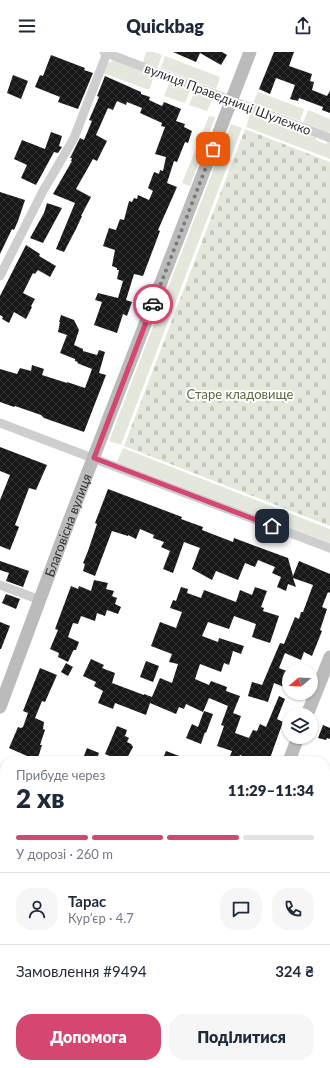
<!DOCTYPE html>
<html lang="uk">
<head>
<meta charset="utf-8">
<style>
  body { margin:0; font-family:Lato,sans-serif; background:#f6f6f7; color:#1f2937; height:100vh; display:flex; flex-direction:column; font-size:15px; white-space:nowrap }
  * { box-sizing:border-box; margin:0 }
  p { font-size:13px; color:#747a83 }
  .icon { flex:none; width:22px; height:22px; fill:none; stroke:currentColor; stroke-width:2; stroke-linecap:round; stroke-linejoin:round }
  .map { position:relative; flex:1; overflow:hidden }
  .sheet { position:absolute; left:0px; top:704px; width:330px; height:312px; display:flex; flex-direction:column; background:#fff; border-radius:16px 16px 0 0; box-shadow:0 1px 3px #0004 }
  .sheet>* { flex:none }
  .needle { width:26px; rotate:251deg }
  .tools { position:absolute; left:282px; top:612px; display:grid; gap:8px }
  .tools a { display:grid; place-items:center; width:36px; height:36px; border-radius:50%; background:#fff; box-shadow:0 1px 3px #0004; font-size:20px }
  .pin { position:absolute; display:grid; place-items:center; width:34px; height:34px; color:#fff; margin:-17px; border-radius:8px; box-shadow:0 2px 6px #0006 }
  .courier { position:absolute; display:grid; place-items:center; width:40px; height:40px; margin:-20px; border:3px solid #d44771; border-radius:50%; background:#fff; color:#222; box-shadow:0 1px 5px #0007 }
  .overview em { font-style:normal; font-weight:800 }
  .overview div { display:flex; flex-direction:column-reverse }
  .overview { display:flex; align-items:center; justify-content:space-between; height:68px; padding:0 16px }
  h1 { font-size:26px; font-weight:800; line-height:30px }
  .bar { display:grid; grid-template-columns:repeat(4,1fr); gap:6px 4px; align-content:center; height:48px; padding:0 16px }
  .bar i { height:5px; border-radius:3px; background:#e0e1e3 }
  .bar .selected { background:#d44771 }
  .bar p { grid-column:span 4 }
  .line { display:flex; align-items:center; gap:10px; padding:0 16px; border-top:1px solid #e0e1e3 }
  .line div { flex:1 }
  .round { display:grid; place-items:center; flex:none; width:42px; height:42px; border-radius:16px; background:#f6f6f7 }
  .action { display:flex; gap:8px; margin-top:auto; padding:8px 16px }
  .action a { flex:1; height:46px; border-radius:16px; background:#d44771; color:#fff; font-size:16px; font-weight:800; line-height:46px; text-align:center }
  .action a+a { background:#f6f6f7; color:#1f2937 }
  header { display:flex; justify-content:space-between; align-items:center; height:52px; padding:0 16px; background:#fff; font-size:18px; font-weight:800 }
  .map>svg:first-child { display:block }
  .grass { fill:#e4e7db }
  .cemetery { fill:url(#cemetery-stones) }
  .building { fill:url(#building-cross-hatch) }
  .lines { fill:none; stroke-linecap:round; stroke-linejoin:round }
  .street { stroke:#cecece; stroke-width:9 }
  .secondary { stroke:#bbb; stroke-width:13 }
  .done { stroke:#797979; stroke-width:4; stroke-dasharray:0 7.2 }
  .route { stroke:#d44771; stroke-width:5 }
  .labels { text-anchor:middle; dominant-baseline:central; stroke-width:4; stroke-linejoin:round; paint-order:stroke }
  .street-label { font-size:13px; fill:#313131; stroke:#fff }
  .park-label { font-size:13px; fill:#5d6942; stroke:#fff }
</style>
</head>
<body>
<header><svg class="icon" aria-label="menu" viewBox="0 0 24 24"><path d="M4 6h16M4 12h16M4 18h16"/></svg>Quickbag<svg class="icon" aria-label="share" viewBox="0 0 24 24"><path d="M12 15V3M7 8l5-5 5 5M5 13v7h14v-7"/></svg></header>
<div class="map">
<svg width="330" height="1016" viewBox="0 0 330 1016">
  <defs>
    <pattern id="cemetery-stones" width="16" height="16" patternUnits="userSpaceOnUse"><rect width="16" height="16" fill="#e4e7db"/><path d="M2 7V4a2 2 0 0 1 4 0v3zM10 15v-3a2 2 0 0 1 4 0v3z" fill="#c4c7bc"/></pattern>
    <pattern id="building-cross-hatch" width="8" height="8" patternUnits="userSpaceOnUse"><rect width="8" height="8" fill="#181818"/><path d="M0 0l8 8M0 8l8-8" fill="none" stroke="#313131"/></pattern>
  </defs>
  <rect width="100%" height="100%" fill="#fff"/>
  <g class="grass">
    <polygon points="146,0 154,0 162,3 158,15 143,10"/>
    <polygon points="165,4 220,25 216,37 161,16"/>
    <polygon points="114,8 154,24 149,38 103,21 106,12"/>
    <polygon points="170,30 190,38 185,51 164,44"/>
    <polygon points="196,40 212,48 207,59 189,53 194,41"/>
    <polygon points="258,40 304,57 300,69 253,51"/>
    <polygon points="308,58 330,67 330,81 303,71"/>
    <polygon points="250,62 261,65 316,86 316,88 326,92 327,90 330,91 330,107 246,75"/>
    <polygon points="209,64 215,65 190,134 182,131"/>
    <polygon points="231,72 242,76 121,393 109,389"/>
    <polygon points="123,396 330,477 330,491 119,411 117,410"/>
  </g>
  <polygon class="cemetery" points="245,77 330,110 330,474 124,394"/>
  <g class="building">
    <polygon points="173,0 222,0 227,3 221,13 200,1 196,10"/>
    <polygon points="274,0 294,0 289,14 312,22 310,29 314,30 312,38 327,44 330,39 330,61 322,58 323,55 299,46 298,49 290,47 295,33 276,26 270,42 259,37"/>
    <polygon points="51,3 85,16 84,18 93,21 78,57 58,50 60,45 35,35 40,23 43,24"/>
    <polygon points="13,23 28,29 21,47 7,41"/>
    <polygon points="105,24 141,40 141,42 150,45 149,48 162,54 164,50 181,57 176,69 185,72 184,75 192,79 188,91 185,90 177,110 174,109 167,131 177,135 158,178 160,179 143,224 134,222 126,248 132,250 127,264 123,262 117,281 94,273 102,250 95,248 98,241 118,246 123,229 117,227 119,218 117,218 117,216 112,214 115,198 103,194 109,176 116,178 120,167 124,168 129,149 132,150 134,146 137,147 138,143 149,148 153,139 148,136 154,120 159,122 160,118 163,119 166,105 155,102 165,75 161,74 162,71 140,61 142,56 127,50 126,53 117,49 113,58 108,56 96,83 107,89 97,109 93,107 76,137 91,145 81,164 82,164 76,177 64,200 56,197 75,151 53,142 72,109 71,109 72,106 70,106 80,86 84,88 92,69 89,68 99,45 97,44"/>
    <polygon points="51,80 62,84 59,94 62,95 58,101 54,100 36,133 21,126 27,113 14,107 22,88 45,97"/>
    <polygon points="0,140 25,148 18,169 14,178 12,177 0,202"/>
    <polygon points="47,151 62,156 43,191 30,186 44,161"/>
    <polygon points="26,193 40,202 39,204 56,214 50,225 38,218 35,222 33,221 23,241 35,247 31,254 32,255 26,267 14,260 9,271 2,267 3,265 0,263 0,244"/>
    <polygon points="61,263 74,268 79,278 74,293 83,297 83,299 97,303 99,298 105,300 99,321 106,323 84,380 44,366 41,363 15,354 14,355 0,350 0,317 17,322 20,316 31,319 32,313 44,317 42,323 67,331 67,330 85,336 92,317 77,311 78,310 75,309 75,307 60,301 67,283 58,280 60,270 59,270"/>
    <polygon points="0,395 47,413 36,438 29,436 15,473 19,475 10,498 0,494 0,448 10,423 0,419"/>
    <polygon points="108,437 182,465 181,467 203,475 202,478 233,490 234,486 288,506 293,524 299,509 330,522 330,541 328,540 322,555 327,557 320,578 322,579 312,604 304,600 301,608 285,601 279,616 289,620 289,637 274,631 268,650 248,644 252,630 262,633 280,591 284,592 295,565 299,567 301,560 303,560 313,533 293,526 296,535 288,532 286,539 277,535 281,525 272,521 275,515 258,508 255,515 245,511 238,528 216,519 212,528 192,517 200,496 184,490 173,521 163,517 170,499 161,495 164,490 153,486 154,483 140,477 136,487 128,483 128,484 112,479 95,524 83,519 85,512 83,511 88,499 97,472 95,471"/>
    <polygon points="0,509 29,519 23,535 6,529 9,521 0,518"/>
    <polygon points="94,528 108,531 106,537 114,539 112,544 117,546 115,552 121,555 118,562 107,558 105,564 97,561 95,569 81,564 78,572 73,571 68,585 79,590 76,598 74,598 73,599 68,610 58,605 59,601 50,597 58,578 55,577 71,534 78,537 79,534 91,539"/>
    <polygon points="181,535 188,537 187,541 201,546 204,538 236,550 240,538 252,543 255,535 267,539 261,555 264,556 263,559 279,564 270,591 252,585 256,572 234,564 229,577 208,570 202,584 218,590 219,586 244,594 241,602 233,599 229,613 224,611 221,620 200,612 195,627 209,633 211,629 227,635 226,639 240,644 233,661 241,664 235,681 249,686 253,678 257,679 260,672 266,675 279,644 285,647 277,667 283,670 269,709 254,709 240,703 238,707 230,704 232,699 217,694 224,674 221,673 228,654 209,646 203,660 186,652 184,657 179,655 176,662 150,651 146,663 115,651 113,657 98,651 103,639 94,634 96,630 83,624 91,607 104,613 102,616 115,621 112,631 144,643 144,642 152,645 160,626 172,631 178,612 169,610 172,602 151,594 160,570 176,576 182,560 170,556 173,548 176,549"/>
    <polygon points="6,542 20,547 16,557 2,551"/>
    <polygon points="0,570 10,574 1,597 0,597"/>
    <polygon points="146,609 159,614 153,630 140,625"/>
    <polygon points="66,611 73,615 68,624 61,620"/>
    <polygon points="40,616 57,623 45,650 42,649 35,666 44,670 43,677 45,678 40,693 42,693 37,709 33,709 26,707 27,704 9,696 18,675 21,676 23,675 28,661 23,659"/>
    <polygon points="204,659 213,662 206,681 205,680 201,692 186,686 192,672 198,675"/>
    <polygon points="323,673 330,676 330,687 327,686 326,688 318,686"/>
    <polygon points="117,674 127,678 125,684 129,686 127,690 131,692 133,695 126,708 122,709 105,702"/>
    <polygon points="87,696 99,701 96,709 82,709"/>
    <polygon points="166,699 190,708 190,709 162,709"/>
  </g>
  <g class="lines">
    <g class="street">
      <polyline points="104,0 330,86"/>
      <polyline points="0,224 43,139 74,86 107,1"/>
      <polyline points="0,371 330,496"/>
      <polyline points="0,533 40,548"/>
      <polyline points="0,790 5,792"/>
      <polyline points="325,916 330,918"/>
    </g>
    <g class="secondary">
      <path id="s1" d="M0,655L69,469L250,0"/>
      <polyline points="307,663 330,605"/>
      <polyline points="289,709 298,685"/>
      <polyline points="170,1016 171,1011"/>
    </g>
  </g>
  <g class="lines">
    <polyline class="done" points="153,252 213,97"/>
    <polyline class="route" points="153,252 94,406 272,474"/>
  </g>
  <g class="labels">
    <g class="street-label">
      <text transform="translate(228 47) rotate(21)">вулиця Праведниці Шулежко</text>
      <text stroke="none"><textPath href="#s1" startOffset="194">Благовісна вулиця</textPath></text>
    </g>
    <g class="park-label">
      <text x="240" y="342">Старе кладовище</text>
    </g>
  </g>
</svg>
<div class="tools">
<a><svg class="needle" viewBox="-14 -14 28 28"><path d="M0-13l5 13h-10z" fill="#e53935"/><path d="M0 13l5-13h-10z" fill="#747a83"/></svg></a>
<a><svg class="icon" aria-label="layers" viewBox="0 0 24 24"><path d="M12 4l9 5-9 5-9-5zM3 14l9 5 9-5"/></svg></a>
</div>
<div class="pin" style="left:213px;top:97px;background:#ea580c"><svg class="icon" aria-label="bag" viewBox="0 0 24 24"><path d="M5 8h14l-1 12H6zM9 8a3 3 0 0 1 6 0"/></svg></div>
<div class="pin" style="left:272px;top:474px;background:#1f2937"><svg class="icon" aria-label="home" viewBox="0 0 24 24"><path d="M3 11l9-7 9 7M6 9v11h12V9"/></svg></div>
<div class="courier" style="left:153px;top:252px"><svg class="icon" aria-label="car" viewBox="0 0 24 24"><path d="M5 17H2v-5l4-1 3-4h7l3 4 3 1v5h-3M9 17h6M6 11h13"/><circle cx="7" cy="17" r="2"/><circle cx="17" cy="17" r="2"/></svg></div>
<section class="sheet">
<div class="overview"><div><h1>2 хв</h1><p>Прибуде через</p></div><em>11:29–11:34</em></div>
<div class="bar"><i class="selected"></i><i class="selected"></i><i class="selected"></i><i></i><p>У дорозі · 260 m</p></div>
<div class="line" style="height:72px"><a class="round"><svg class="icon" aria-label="person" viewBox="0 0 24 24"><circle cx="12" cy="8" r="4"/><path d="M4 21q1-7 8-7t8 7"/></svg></a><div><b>Тарас</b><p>Кур’єр · 4.7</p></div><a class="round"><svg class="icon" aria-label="chat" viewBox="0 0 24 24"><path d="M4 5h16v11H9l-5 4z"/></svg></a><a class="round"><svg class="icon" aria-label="phone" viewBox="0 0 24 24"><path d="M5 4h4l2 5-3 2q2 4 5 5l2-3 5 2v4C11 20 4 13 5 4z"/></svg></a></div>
<div class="line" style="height:52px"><div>Замовлення #9494</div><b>324 ₴</b></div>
<div class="action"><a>Допомога</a><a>Поділитися</a></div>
</section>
</div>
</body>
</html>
